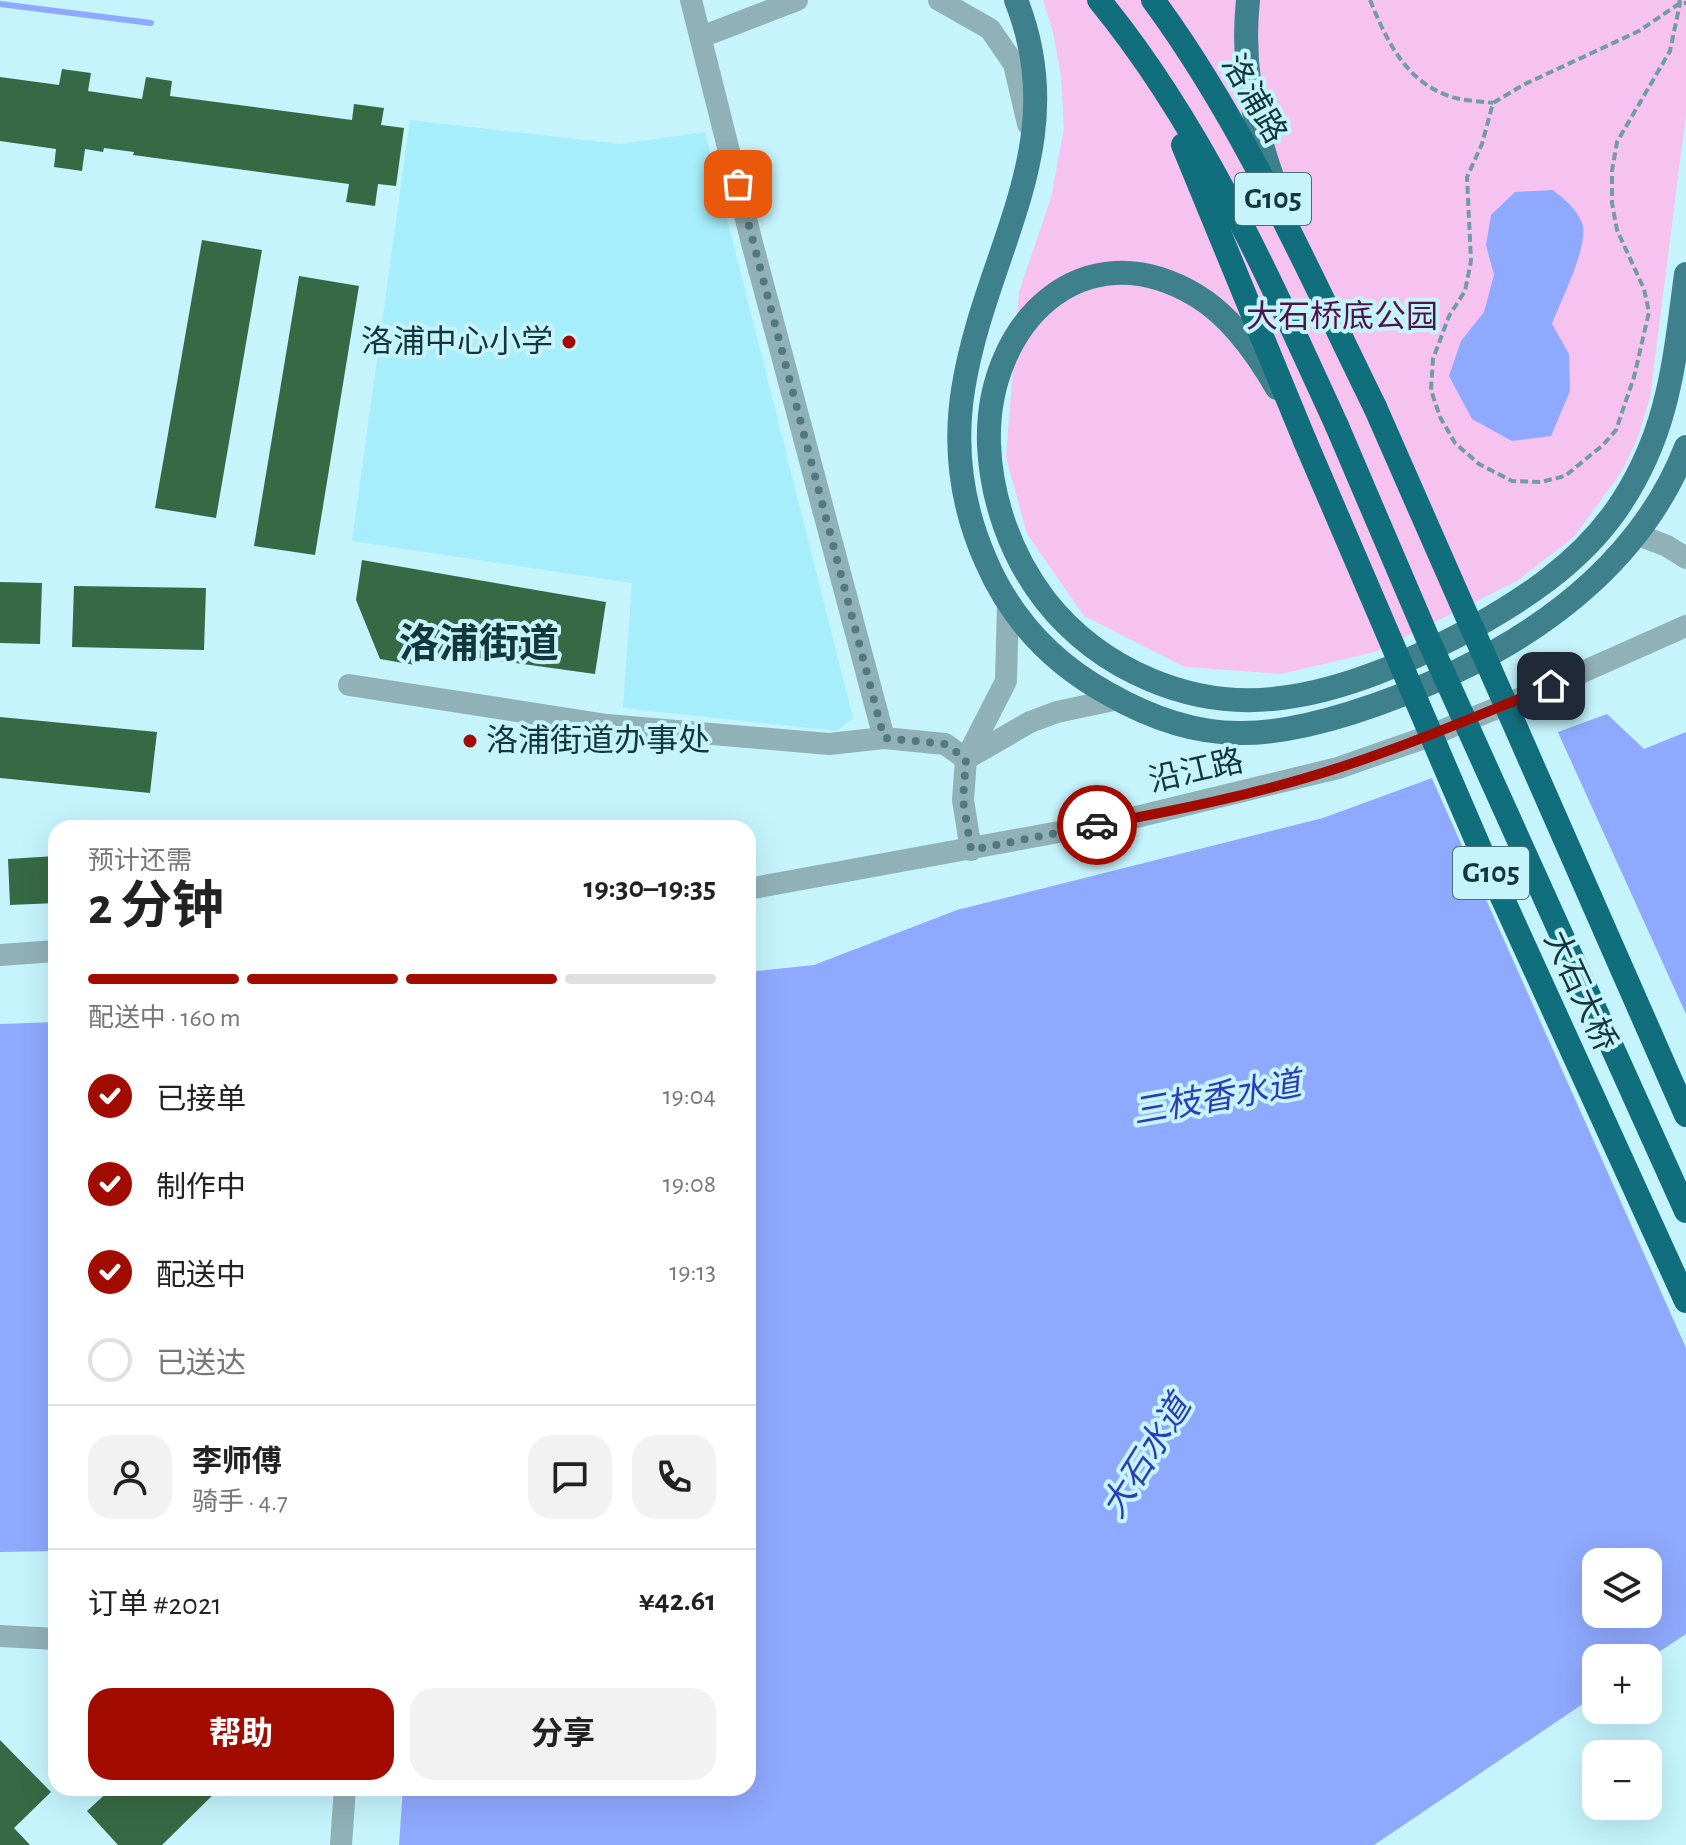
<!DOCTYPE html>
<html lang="zh">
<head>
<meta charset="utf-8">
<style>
  body { margin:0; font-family:"Alegreya Sans","Noto Sans SC",sans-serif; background:#f2f2f2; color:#222; height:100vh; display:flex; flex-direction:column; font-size:30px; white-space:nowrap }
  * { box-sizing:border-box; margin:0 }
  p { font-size:26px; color:#767676 }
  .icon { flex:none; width:44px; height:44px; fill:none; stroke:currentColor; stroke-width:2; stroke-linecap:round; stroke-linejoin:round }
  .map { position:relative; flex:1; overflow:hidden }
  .side { position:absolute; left:48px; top:820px; width:708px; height:976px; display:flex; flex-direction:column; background:#fff; border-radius:24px; box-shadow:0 8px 32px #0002 }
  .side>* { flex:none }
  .tools { position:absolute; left:1582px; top:1548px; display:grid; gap:16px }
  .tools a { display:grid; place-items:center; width:80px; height:80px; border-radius:16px; background:#fff; box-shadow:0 8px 32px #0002; font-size:40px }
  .pin { position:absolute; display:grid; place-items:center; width:68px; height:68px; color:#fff; margin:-34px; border-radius:16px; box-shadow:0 4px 12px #0006 }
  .courier { position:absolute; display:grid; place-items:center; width:80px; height:80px; margin:-40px; border:6px solid #a20c00; border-radius:50%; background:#fff; color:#222; box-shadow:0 2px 10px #0007 }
  .head em { font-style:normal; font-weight:700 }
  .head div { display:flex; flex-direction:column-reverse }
  .head { display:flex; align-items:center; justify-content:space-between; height:136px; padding:0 40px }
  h1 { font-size:52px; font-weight:700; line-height:60px }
  .bar { display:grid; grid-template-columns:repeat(4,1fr); gap:12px 8px; align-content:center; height:96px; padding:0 40px }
  .bar i { height:10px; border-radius:6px; background:#e0e0e0 }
  .bar .current { background:#a20c00 }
  .bar p { grid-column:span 4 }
  .line { display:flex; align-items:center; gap:20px; padding:0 40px; border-top:2px solid #e0e0e0 }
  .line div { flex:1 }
  .round { display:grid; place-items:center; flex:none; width:84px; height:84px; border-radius:24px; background:#f2f2f2 }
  ol { padding:0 40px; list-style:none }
  li { display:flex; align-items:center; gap:24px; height:88px }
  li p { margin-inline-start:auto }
  li .icon { padding:8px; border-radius:50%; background:#a20c00; color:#fff; stroke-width:4 }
  li:last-child { color:#767676 }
  li i { width:44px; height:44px; border:4px solid #e0e0e0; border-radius:50% }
  .button { display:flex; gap:16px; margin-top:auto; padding:16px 40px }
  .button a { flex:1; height:92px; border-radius:24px; background:#a20c00; color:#fff; font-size:32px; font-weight:700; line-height:92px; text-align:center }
  .button a+a { background:#f2f2f2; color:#222 }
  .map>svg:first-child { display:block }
  .built { fill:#a6eefb }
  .green { fill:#f6c3f0 }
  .water { fill:#8fa9ff; fill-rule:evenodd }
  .pier { fill:#c5f4fd }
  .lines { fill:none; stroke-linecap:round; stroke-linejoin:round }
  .stream { stroke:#8fa9ff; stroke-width:6 }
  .building { fill:#376a44 }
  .path { stroke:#729ca3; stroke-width:4; stroke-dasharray:8 4; stroke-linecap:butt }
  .minor { stroke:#91b1b8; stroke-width:22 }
  .major { stroke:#3e818d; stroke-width:24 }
  .highway { stroke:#116f7d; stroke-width:24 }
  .highway-bridge { stroke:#116f7d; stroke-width:24 }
  .done { stroke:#527980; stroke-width:8; stroke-dasharray:0 14.4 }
  .route { stroke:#a20c00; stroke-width:10 }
  .poi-dot { fill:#a20c00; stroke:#c5f4fd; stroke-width:3 }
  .labels { text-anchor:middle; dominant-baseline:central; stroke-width:8; stroke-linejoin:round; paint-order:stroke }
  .shield { fill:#c5f4fd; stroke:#497077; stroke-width:2 }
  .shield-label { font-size:30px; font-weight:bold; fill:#14373d }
  .street-label { font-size:32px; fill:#14373d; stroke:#c5f4fd }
  .park-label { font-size:32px; fill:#50144d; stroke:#c5f4fd }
  .poi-label { font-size:32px; fill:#14373d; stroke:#c5f4fd; text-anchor:end }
  .water-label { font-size:34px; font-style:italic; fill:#2d3cb6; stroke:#c5f4fd }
  .district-label { font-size:40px; font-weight:bold; fill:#14373d; stroke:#c5f4fd }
</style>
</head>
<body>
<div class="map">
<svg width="1686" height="1845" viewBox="0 0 1686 1845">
  <rect width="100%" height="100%" fill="#c5f4fd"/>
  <polygon class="built" points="410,120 620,144 705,132 853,718 837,731 623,708 632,583 352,541"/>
  <polygon class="green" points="1043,0 1686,0 1686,114 1650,397 1638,437 1622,471 1574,537 1517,581 1375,652 1281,674 1185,667 1084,616 1027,534 1006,457 1019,292 1051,198 1064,128 1061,75 1053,32"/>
  <g class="water">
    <path d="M1553,190C1565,200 1576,208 1582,223C1590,244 1560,302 1552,324L1569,354L1570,391L1551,436L1512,441L1472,419L1449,376L1461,341L1484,312L1494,275L1486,245L1491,215L1515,192Z"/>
    <path d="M1607,714L1644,749L1686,732V1634L1648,1659L1596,1658V1695L1374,1845H399L403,1788H748V972L814,965L957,910L1323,818ZM1596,1562H1648V1614H1596Z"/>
    <polygon points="56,1022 56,1551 0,1552 0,1024"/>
  </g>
  <polygon class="pier" points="1556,728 1686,1014 1686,1348 1430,774"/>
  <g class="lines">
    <polyline class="stream" points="0,4 151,23"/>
  </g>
  <g class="building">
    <polygon points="62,69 91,73 88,91 142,99 146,77 172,81 170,96 352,120 354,104 384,108 381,125 404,128 396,186 378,184 375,206 346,202 349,184 133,155 134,152 104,148 103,152 85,149 82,171 54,167 56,149 0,141 0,77 59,85"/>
    <polygon points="202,240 262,250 216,518 155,508"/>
    <polygon points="299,276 359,286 315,555 254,546"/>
    <polygon points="362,560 606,602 595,674 456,655 415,665 380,659 356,600"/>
    <polygon points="0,582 42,583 40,644 0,643"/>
    <polygon points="74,586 206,588 204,650 72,647"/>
    <polygon points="0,717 157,732 150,793 0,778"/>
    <polygon points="56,856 56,903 10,905 8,859"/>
    <polygon points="0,1740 51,1792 14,1828 30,1845 0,1845"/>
    <polygon points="112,1788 220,1788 162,1845 118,1845 87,1811"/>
  </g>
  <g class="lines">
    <g class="path">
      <path d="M1370,0C1386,39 1405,81 1449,96C1462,101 1479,101 1493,103"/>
      <polyline points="1679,0 1680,3 1670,51 1617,142 1612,171 1612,203 1617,230 1644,289 1649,312 1634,377 1616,430 1603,445 1565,476 1541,482 1512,481 1479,464 1455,443 1440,417 1431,390 1433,359 1449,316 1465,291 1471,261 1467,177 1482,144 1493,103 1523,85 1639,31 1680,3 1686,3"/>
    </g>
    <g class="minor">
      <polyline points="691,0 752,243 884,738 945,744 966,759"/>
      <polyline points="939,0 990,29 1014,64 1028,124"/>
      <polyline points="701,37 797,0"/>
      <polyline points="1636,534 1667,546 1686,558"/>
      <polyline points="349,685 607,725 829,744 884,738"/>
      <polyline points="966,759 1030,722 1057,712 1118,699"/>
      <polyline points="971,850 963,800 966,759 1006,681 1008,603"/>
      <polyline points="748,889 1124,820 1338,768 1424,738 1551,686 1686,626"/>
      <polyline points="0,955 56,951"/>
      <polyline points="0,1636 56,1639"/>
      <polyline points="341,1845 345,1788"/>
    </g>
    <g class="major">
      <path d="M1016,0C1074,146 985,250 963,390C954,448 962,507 986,561C1011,619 1053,663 1107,693C1147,716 1194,733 1239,733C1306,734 1396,700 1457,671C1556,624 1645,552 1686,447"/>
      <path d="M1248,0C1241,65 1254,130 1277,190"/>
      <path d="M1277,388C1258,355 1230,316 1197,296C1081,226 985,326 989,444C991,499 1011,556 1045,600C1100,670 1192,710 1281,698C1346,690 1410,661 1467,631C1523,600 1577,565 1615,512C1669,435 1674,364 1686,274"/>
    </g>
    <g class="highway">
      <path d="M1099,0C1203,127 1269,278 1337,426"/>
      <path d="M1153,0C1245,125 1307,269 1375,407"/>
      <polyline points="1183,145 1305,441"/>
    </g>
    <g class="highway-bridge">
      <polyline points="1375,407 1686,1115"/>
      <polyline points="1337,426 1428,639 1686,1211"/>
      <polyline points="1305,441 1481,851 1686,1301"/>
    </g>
  </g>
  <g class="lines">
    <polyline class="done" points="738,184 884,738 945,744 966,759 963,800 971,850 1097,825"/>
    <path class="route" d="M1097,825C1178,810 1262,793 1341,767C1412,744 1482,714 1551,686"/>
  </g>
  <g class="poi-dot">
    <circle cx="569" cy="342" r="8"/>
    <circle cx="470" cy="741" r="8"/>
  </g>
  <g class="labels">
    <g class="shield">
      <rect x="1235" y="173" width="76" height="52" rx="6"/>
      <rect x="1453" y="847" width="76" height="52" rx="6"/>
    </g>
    <g class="shield-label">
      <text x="1273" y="199">G105</text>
      <text x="1491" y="873">G105</text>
    </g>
    <g class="street-label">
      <text transform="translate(1254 99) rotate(60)">洛浦路</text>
      <text transform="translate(1196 771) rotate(-13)">沿江路</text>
      <text transform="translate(1580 991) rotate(65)">大石大桥</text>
    </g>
    <g class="park-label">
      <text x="1342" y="317">大石桥底公园</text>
    </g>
    <g class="poi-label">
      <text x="553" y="342">洛浦中心小学</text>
      <text x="486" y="741" text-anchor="start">洛浦街道办事处</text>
    </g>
    <g class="water-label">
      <text transform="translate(1217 1099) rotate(-10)">三枝香水道</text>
      <text transform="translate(1147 1457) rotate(-58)">大石水道</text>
    </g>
    <g class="district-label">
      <text x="479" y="645">洛浦街道</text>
    </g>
  </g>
</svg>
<div class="tools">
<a><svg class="icon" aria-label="layers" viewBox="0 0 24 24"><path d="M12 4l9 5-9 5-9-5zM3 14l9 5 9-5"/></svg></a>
<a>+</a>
<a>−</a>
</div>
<div class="pin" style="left:738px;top:184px;background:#ea580c"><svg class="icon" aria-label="bag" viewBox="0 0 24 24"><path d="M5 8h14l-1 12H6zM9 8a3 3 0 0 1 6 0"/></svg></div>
<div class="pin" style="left:1551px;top:686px;background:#1f2937"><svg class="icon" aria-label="home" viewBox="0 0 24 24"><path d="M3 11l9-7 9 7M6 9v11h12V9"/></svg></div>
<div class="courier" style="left:1097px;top:825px"><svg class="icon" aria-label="car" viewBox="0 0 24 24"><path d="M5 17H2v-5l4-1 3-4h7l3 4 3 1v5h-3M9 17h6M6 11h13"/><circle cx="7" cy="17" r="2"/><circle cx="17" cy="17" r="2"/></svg></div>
<section class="side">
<div class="head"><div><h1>2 分钟</h1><p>预计还需</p></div><em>19:30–19:35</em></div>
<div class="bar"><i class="current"></i><i class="current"></i><i class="current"></i><i></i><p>配送中 · 160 m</p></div>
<ol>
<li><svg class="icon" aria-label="check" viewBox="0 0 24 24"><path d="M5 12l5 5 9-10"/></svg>已接单<p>19:04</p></li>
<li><svg class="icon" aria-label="check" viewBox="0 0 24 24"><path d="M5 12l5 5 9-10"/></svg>制作中<p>19:08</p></li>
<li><svg class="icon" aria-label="check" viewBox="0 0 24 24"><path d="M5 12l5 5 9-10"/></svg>配送中<p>19:13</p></li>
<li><i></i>已送达</li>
</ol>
<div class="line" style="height:144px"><a class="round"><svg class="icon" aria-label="person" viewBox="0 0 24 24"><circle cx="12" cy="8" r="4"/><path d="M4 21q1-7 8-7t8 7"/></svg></a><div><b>李师傅</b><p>骑手 · 4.7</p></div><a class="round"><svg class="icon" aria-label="chat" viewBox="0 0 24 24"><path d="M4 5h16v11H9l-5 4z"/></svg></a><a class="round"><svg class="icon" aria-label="phone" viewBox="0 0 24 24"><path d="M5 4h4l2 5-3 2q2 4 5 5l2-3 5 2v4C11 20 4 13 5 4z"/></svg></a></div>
<div class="line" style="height:104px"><div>订单 #2021</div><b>¥42.61</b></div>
<div class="button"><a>帮助</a><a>分享</a></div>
</section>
</div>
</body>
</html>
